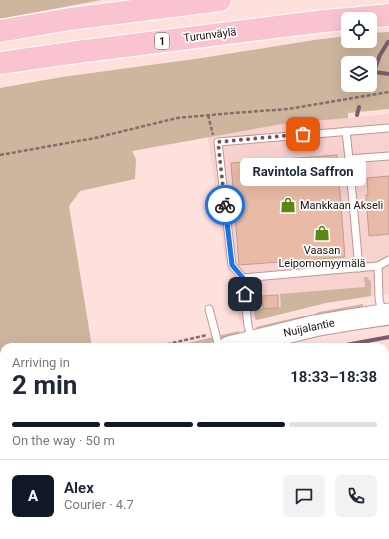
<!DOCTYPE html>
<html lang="en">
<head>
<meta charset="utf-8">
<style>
  body { margin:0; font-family:Roboto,sans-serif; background:#f2f2f3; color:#1f2937; height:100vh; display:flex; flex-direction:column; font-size:15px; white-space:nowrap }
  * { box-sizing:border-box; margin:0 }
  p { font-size:13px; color:#747a83 }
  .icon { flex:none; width:22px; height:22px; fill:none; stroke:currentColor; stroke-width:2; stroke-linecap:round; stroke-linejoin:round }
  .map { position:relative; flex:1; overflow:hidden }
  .panel { position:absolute; left:0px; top:343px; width:389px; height:196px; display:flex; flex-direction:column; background:#fff; border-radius:12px 12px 0 0; box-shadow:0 4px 16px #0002 }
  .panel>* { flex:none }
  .tools { position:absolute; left:341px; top:12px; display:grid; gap:8px }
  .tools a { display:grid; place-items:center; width:36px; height:36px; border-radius:6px; background:#fff; box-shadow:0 4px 16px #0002; font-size:20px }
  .pin { position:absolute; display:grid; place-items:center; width:34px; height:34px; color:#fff; margin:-17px; border-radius:8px; box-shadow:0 2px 6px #0006 }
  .courier { position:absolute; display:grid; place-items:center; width:40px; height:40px; margin:-20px; border:3px solid #1a73e8; border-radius:50%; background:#fff; color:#222; box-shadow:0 1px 5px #0007 }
  .bubble { position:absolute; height:28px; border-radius:6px; background:#fff; box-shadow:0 4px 16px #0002; font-size:13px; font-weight:700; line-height:28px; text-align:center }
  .headline em { font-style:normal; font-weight:700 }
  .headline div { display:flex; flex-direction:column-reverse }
  .headline { display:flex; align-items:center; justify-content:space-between; height:68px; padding:0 12px }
  h1 { font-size:26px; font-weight:700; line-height:30px }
  .bar { display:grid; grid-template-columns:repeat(4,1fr); gap:6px 4px; align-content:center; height:48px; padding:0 12px }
  .bar i { height:5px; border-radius:3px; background:#e0e1e3 }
  .bar .current { background:#111827 }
  .bar p { grid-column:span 4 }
  .line { display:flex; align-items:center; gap:10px; padding:0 12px; border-top:1px solid #e0e1e3 }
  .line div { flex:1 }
  .round { display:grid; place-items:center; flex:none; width:42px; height:42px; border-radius:6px; background:#f2f2f3 }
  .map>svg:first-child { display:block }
  .built { fill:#f7d2cf }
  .green { fill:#ceb59d; fill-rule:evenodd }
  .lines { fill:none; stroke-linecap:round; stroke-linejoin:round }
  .stream { stroke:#7d5c6d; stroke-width:4 }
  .building { fill:#e9bba7; stroke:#bd9e90 }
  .service-casing { stroke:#bc9996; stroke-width:9 }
  .secondary-casing { stroke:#bc9996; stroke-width:23 }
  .motorway-casing { stroke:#fff; stroke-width:24 }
  .path { stroke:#836e6c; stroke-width:2.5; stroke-dasharray:4 2; stroke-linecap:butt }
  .service { stroke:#fff; stroke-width:7 }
  .secondary { stroke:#fff; stroke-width:21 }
  .motorway { stroke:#f9c4d0; stroke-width:22 }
  .done { stroke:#6a5856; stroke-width:4; stroke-dasharray:0 7.2 }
  .route { stroke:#1a73e8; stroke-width:5 }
  .labels { text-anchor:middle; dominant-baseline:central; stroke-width:3.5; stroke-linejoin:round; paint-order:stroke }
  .shield { fill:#fff; stroke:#5f5656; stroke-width:1 }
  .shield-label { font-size:10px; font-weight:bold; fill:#1b0e0d }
  .street-label { font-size:11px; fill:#1b0e0d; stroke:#fff }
  .poi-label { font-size:11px; fill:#1b0e0d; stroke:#fff; text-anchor:start }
</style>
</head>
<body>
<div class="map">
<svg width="389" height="539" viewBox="0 0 389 539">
  <rect width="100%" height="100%" fill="#fee0dd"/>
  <g class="built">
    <polygon points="389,114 389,294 326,303 257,320 255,319 254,317 240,324 224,252 208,137 282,124"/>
    <polygon points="4,432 4,535 222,535 223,539 0,539 0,434"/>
  </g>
  <g class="green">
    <polygon points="0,0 101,0 0,19"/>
    <path d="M389,32V109L348,113V118L282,124L132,151L136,159L135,179L80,191L69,206L92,347H4V381L0,382V88L62,77L202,58L314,40L348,36V41H370V33ZM348,63H370V85H348Z"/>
    <polygon points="364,277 367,277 371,282 371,296 326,303 257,320 255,319 254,309 281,307 280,294 365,287"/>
    <polygon points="363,304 363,309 316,318 315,314 319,312"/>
    <polygon points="303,316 306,317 307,320 257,330 256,327"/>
    <polygon points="239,331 239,333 235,337 191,347 171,347"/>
    <polygon points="385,502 389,510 389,539 223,539 222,535 385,535"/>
  </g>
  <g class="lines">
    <g class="stream">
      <polyline points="374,72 389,74"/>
      <polyline points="370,82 380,55 388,42 389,42"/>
      <polyline points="368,88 369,85"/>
      <polyline points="357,115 359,107"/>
      <polyline points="339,347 346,345 389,337"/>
      <polyline points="239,535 240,539"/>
    </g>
  </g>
  <g class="building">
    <polygon points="337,155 345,257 239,265 231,163"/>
    <polygon points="389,176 389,234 369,236 366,195 368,195 367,178"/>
    <polygon points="278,295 278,308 263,309 262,296"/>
  </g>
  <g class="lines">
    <defs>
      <g id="service">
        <polyline points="346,131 349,159 389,156"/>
        <polyline points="349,159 359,268"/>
        <polyline points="378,266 379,298 382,314"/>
        <polyline points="243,278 232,265 218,142 389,128"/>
        <polyline points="209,309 219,347"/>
        <polyline points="252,339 248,326 243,278 378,266 389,260"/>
      </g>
      <g id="secondary">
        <polyline points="229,347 314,326 349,320 389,314"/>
        <polyline points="0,406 4,405"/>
      </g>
      <g id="motorway">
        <polyline points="349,19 389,15"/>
        <polyline points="0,31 70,19 220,0"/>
        <polyline points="0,63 77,52 324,21 348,19"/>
      </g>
    </defs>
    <use href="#service" class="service-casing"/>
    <use href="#secondary" class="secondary-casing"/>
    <use href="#motorway" class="motorway-casing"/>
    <g class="path">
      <polyline points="208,115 213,135"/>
      <polyline points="0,155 95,138 177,118 233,113 288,109 389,92"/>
      <polyline points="155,347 207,335"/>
      <polyline points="0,386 4,385"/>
      <polyline points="229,535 230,539"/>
      <polyline points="323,539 324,535"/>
    </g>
    <use href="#service" class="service"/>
    <use href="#secondary" class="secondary"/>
    <use href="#motorway" class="motorway"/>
  </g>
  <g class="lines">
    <polyline class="done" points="225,205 218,142 303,134"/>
    <polyline class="route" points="225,205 232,265 243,278 245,294"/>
  </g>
  <defs>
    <symbol id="shop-bare" viewBox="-9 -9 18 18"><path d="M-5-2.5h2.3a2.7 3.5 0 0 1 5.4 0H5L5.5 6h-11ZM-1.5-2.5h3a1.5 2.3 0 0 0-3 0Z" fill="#5b8716" stroke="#fff" stroke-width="2.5" paint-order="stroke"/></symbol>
  </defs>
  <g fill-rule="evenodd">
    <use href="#shop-bare" x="277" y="194" width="22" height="22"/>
    <use href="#shop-bare" x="311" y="222" width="22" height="22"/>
  </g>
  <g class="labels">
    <rect class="shield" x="155" y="33" width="14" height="16" rx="3"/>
    <g class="shield-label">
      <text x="162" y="41">1</text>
    </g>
    <g class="street-label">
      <text transform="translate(210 35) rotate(-7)">Turunväylä</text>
      <text transform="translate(309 328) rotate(-12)">Nuijalantie</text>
    </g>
    <g class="poi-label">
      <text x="300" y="205">Mankkaan Akseli</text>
      <text x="322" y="250" text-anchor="middle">Vaasan<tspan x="322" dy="13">Leipomomyymälä</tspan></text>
    </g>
  </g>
</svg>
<div class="tools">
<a><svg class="icon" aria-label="locate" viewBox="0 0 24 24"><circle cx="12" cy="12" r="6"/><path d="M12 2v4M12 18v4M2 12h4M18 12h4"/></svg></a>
<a><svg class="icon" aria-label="layers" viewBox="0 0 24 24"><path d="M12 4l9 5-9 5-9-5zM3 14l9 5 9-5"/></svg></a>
</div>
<div class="pin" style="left:303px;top:134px;background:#ea580c"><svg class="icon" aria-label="bag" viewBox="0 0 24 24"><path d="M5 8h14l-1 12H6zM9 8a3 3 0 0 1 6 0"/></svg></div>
<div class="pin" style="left:245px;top:294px;background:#1f2937"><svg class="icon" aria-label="home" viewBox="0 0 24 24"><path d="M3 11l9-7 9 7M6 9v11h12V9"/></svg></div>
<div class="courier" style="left:225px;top:205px"><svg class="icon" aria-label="bike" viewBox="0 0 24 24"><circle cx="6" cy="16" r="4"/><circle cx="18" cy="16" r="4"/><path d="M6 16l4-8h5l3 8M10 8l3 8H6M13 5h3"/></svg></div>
<div class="bubble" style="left:240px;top:158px;width:126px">Ravintola Saffron</div>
<section class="panel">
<div class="headline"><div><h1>2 min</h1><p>Arriving in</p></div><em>18:33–18:38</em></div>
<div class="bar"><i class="current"></i><i class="current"></i><i class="current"></i><i></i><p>On the way · 50 m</p></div>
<div class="line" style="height:72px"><b class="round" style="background:#111827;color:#fff">A</b><div><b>Alex</b><p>Courier · 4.7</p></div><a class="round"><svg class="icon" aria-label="chat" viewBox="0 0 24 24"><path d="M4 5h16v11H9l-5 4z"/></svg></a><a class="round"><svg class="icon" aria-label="phone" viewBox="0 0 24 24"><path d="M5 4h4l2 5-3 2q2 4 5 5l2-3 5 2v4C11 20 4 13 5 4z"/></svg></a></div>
</section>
</div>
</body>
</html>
